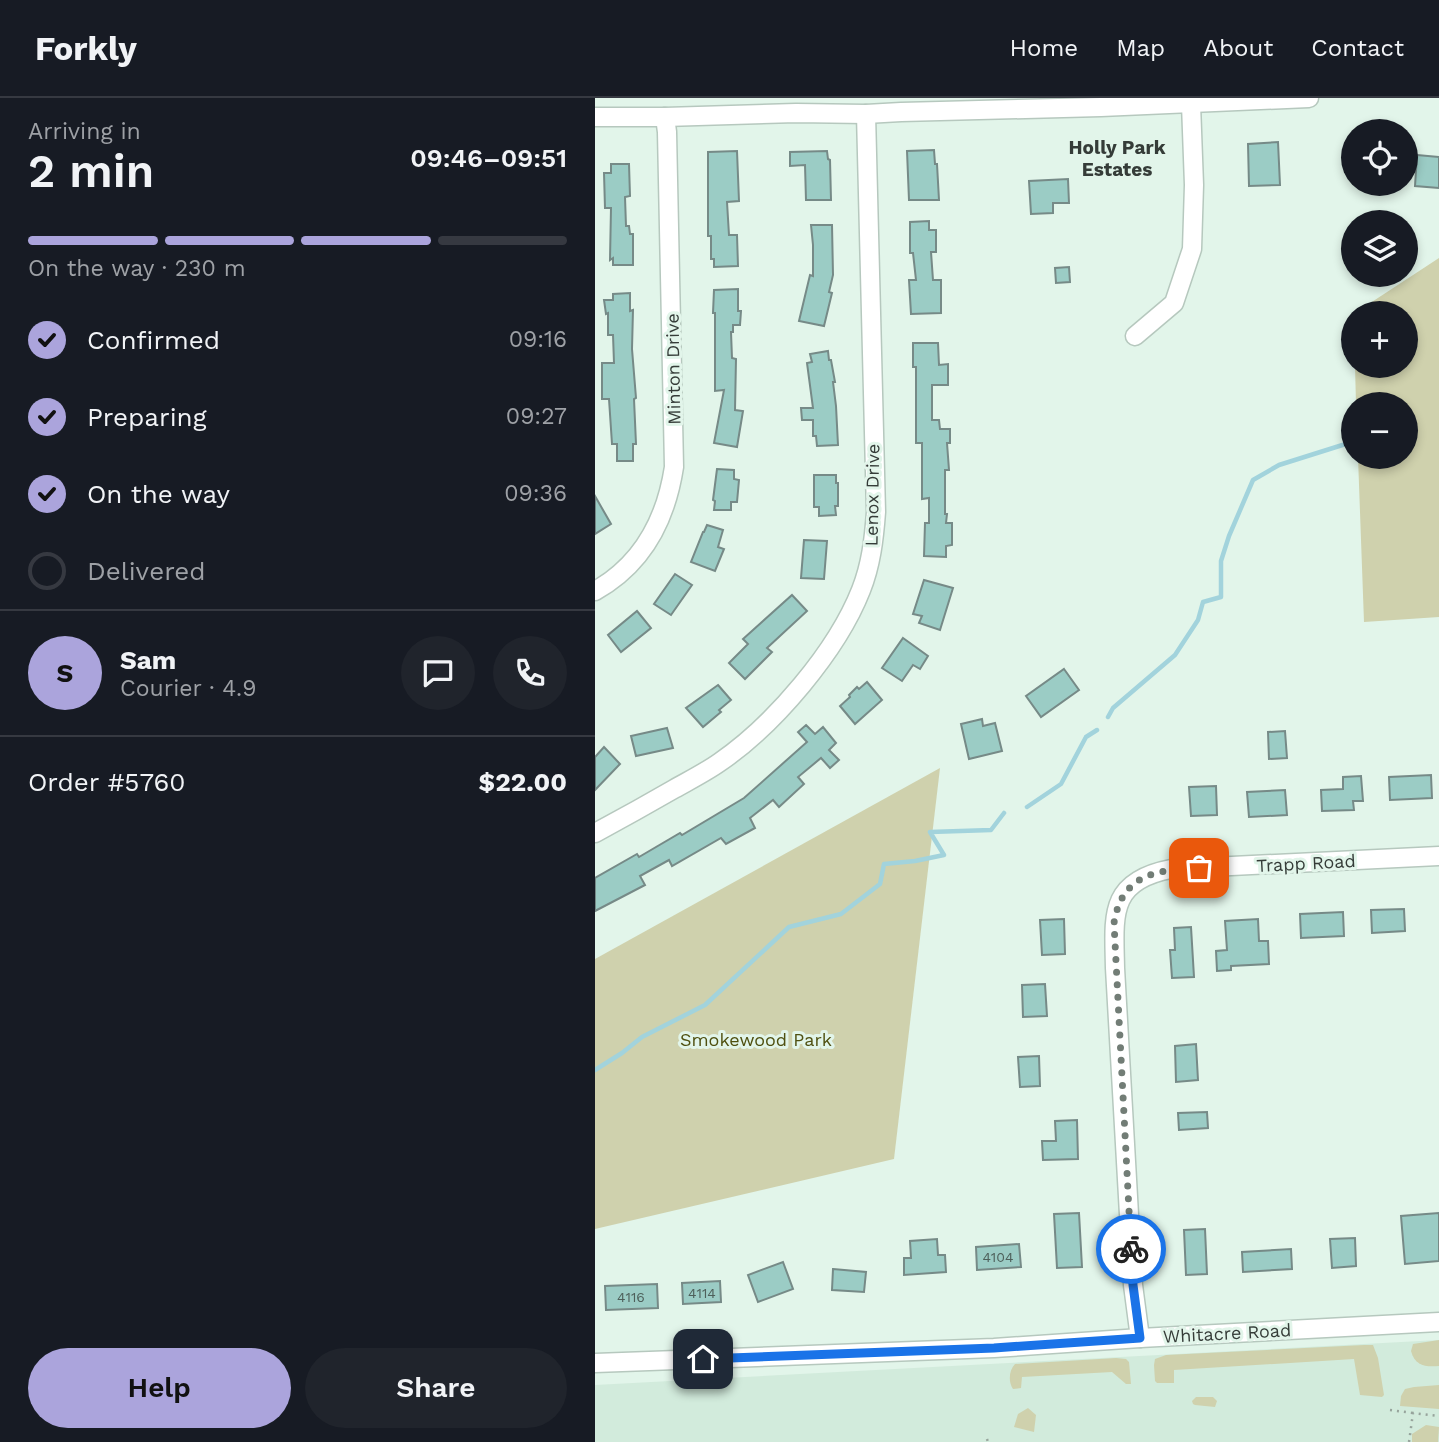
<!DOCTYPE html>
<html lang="en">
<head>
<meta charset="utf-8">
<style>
  body { margin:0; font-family:"Work Sans",sans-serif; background:#20242c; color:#f1f3f6; height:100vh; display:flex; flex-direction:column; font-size:26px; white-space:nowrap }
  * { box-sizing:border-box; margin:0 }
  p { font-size:23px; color:#9ea1a6 }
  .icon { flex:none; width:38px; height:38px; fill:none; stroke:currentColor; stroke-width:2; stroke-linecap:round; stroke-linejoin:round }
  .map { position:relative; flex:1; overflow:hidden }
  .drawer { display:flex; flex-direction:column; background:#171b24; width:595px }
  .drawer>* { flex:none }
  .fabs { position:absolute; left:746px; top:21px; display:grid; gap:14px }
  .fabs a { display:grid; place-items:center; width:77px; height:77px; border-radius:50%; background:#171b24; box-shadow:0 4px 10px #0003; font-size:35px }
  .pin { position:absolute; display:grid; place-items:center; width:60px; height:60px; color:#fff; margin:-30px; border-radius:14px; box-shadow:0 4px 10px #0006 }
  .courier { position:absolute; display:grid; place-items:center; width:70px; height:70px; margin:-35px; border:5px solid #1a73e8; border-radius:50%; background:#fff; color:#222; box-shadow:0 2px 9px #0007 }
  .summary em { font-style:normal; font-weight:600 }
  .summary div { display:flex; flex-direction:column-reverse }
  .summary { display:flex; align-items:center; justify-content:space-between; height:119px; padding:0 28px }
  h1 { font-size:46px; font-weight:600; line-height:52px }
  .bar { display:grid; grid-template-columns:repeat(4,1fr); gap:10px 7px; align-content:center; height:84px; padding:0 28px }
  .bar i { height:9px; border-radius:5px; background:#363941 }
  .bar .active { background:#aba4dc }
  .bar p { grid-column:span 4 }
  .line { display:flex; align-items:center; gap:18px; padding:0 28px; border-top:2px solid #363941 }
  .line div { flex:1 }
  .round { display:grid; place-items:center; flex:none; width:74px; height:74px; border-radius:37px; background:#20242c }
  ol { padding:0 28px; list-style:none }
  li { display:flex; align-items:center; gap:21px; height:77px }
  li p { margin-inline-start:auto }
  li .icon { padding:7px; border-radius:50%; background:#aba4dc; color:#111; stroke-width:4 }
  li:last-child { color:#9ea1a6 }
  li i { width:38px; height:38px; border:4px solid #363941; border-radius:50% }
  .primary-button { display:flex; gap:14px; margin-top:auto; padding:14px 28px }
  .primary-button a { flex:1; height:80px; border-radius:42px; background:#aba4dc; color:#111; font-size:28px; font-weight:600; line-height:80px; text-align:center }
  .primary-button a+a { background:#20242c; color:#f1f3f6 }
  header { display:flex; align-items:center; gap:42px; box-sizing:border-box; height:98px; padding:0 35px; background:#171b24; border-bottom:2px solid #363941 }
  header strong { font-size:33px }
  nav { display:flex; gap:38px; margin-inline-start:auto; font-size:24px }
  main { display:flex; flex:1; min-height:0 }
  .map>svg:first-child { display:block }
  .built { fill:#d2ebdc }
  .green { fill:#cfd1ad }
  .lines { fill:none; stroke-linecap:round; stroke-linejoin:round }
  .stream { stroke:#a2d3dc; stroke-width:4.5 }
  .building { fill:#9bccc5; stroke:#768a87; stroke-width:2 }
  .minor-casing { stroke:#b6c8be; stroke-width:21 }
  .path { stroke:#97a49c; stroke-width:2.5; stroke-dasharray:2 5; stroke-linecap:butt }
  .minor { stroke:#fff; stroke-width:18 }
  .done { stroke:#727d76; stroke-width:7; stroke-dasharray:0 12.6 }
  .route { stroke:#1a73e8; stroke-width:9 }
  .labels { text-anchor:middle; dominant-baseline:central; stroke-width:6; stroke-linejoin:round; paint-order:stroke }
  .number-label { font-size:14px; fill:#4e605b }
  .street-label { font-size:18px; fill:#353c38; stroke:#e2f5ea }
  .park-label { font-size:18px; fill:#4f5010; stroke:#e2f5ea }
  .neighbourhood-label { font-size:19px; font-weight:bold; fill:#353c38; stroke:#e2f5ea }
</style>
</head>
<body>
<header>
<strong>Forkly</strong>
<nav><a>Home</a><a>Map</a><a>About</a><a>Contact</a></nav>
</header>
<main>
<section class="drawer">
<div class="summary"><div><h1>2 min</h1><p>Arriving in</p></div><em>09:46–09:51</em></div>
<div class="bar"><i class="active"></i><i class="active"></i><i class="active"></i><i></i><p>On the way · 230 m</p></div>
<ol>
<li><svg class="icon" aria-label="check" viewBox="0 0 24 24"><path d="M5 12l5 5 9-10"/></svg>Confirmed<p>09:16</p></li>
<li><svg class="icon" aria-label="check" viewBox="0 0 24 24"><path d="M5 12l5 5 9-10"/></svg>Preparing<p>09:27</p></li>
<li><svg class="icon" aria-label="check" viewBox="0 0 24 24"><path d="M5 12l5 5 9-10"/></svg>On the way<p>09:36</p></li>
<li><i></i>Delivered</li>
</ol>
<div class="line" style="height:126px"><b class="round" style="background:#aba4dc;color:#111">S</b><div><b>Sam</b><p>Courier · 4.9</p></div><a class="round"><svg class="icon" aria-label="chat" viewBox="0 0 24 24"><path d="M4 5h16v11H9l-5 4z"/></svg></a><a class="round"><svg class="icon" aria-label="phone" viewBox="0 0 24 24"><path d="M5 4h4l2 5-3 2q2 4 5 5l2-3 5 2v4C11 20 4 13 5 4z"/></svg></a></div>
<div class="line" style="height:91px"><div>Order #5760</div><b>$22.00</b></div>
<div class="primary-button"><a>Help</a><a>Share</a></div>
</section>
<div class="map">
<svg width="844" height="1344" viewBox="0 0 844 1344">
  <rect width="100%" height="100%" fill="#e2f5ea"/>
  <polygon class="built" points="844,1242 844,1344 0,1344 0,1287"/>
  <g class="green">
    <polygon points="844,160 844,519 769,524 763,359 810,359 810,306 761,306 760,268 810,268 810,215 760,215"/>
    <polygon points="345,670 299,1061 0,1131 0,861"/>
    <path d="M844,1242V1268C830,1269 820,1268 816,1253L818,1246Z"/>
    <polygon points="769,1247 778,1247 783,1260 789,1297 787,1299 765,1297 759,1261 579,1272 579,1285 562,1285 560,1283 559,1267 560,1261 571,1257"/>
    <path d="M521,1260L531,1261L534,1264L536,1286H531L517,1274L427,1279L426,1290L418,1291C413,1284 414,1272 420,1266Z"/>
    <polygon points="844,1287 844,1311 805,1308 806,1298 810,1291 819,1289"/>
    <polygon points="601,1299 618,1299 622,1303 620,1309 600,1307 598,1306 597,1303"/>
    <polygon points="433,1310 441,1317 439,1334 419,1329 423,1316"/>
    <polygon points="831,1327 844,1329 843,1344 817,1344 817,1336"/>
  </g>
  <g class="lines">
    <g class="stream">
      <polyline points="513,619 518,610 580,557 603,522 608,504 626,499 626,463 634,438 658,382 684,367 757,344"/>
      <polyline points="432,709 466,686 491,639 502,632"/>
      <polyline points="0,972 27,955 47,939 110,907 194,829 246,816 285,786 289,766 320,763 349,757 335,734 396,732 409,715"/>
    </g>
  </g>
  <g class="building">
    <polygon points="683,44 685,87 654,88 653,46"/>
    <polygon points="339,52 340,66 342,66 344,102 314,102 312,53"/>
    <polygon points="142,53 144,103 132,104 134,137 142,137 143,168 119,169 119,161 116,161 116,138 113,138 113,54"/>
    <polygon points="232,53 233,61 235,62 236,102 211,102 210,67 195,68 195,54"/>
    <polygon points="822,57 844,59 844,90 820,88"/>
    <polygon points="16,66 34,66 35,98 30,99 31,128 34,128 35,136 38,136 38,167 18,167 18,160 15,162 16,110 10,110 9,75 16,75"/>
    <polygon points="473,81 474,105 458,105 458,115 436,116 434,83"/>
    <polygon points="334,123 334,132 341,132 341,154 336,154 338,182 346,182 346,215 316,216 314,182 321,182 318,155 315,155 315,124"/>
    <polygon points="216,127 237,127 238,177 234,194 237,195 229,228 204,223 215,177 218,178 218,147"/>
    <polygon points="474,169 475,184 461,185 460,170"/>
    <polygon points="143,191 143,213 146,213 145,227 138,227 138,234 136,234 137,260 141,261 140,312 148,313 142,349 119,345 129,292 120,293 120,215 118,215 119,192"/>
    <polygon points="35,195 35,213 38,212 37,251 41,300 39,301 41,346 38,346 38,363 22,363 22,346 17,346 14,301 7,301 7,265 19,265 18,237 13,237 13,215 11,216 9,202 18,202 18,196"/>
    <polygon points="318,245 343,245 344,267 353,266 353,287 337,287 337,322 344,322 345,331 355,331 355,345 352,345 354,372 350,372 350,416 352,416 351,425 357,425 357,447 351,448 351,459 329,458 330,425 334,425 334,400 327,401 327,345 321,345 321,269 318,269"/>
    <polygon points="233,253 234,262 236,262 240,284 238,284 241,308 243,347 222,348 221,338 218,338 218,322 207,322 206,310 218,310 212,265 217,264 215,256"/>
    <polygon points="122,371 139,372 139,381 144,382 142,404 136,404 136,412 119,412 120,403 118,402"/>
    <polygon points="219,377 241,377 241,385 243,385 243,408 240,408 241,417 224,418 224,409 219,409"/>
    <polygon points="0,398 16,426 0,436"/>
    <polygon points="112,427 128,432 123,449 129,451 120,473 96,464 108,434 109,434"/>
    <polygon points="209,442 232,443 229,481 206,480"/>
    <polygon points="80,476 97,487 76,517 59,506"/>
    <polygon points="329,482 358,490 345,532 324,525 327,518 318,516"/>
    <polygon points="197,497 212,513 172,550 177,554 150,581 134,565 153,546 148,541"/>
    <polygon points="42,513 56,530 26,554 13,537"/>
    <polygon points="308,540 333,558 325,571 318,567 307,583 287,570"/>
    <polygon points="469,571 484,592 446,619 431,598"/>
    <polygon points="272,584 287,602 260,626 245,608 255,599 254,597 262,589 264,591"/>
    <polygon points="123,587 136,602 124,612 126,614 108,629 91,610"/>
    <polygon points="387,621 388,628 400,625 407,653 374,661 366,626"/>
    <polygon points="211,627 220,636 228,629 241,645 234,652 244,662 235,670 226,660 203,679 209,686 184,709 178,702 155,720 160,730 131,746 126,740 77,768 74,762 45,778 50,787 0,813 0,780 42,756 44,759 85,735 87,737 149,700 212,644 203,634"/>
    <polygon points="72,630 78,650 41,658 36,638"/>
    <polygon points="690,633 692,660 674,661 673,634"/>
    <polygon points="9,649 25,666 0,692 0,659"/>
    <polygon points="836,677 837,700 795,702 794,679"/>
    <polygon points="766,678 768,703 758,703 759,712 727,713 726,692 748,691 748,679"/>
    <polygon points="621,688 622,717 596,718 594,689"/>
    <polygon points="690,692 692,717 654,719 652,694"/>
    <polygon points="809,811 810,833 777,835 776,812"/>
    <polygon points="748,814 749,838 706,840 705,816"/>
    <polygon points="469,821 470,856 447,857 445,822"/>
    <polygon points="663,821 664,843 673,843 674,866 636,868 636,872 622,873 621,853 632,852 630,823"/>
    <polygon points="596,829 599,879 577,880 575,852 580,852 579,830"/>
    <polygon points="450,886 452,918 428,919 427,887"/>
    <polygon points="601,946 603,982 581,984 580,948"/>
    <polygon points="444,958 445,988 425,989 423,959"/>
    <polygon points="612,1014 613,1030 584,1032 583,1015"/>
    <polygon points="482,1022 483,1061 448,1062 447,1043 461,1043 460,1023"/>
    <polygon points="484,1115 487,1169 462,1170 459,1116"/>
    <polygon points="844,1115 844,1163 810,1166 806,1118"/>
    <polygon points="610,1131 612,1176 591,1177 589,1132"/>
    <polygon points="760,1140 761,1168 737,1170 735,1141"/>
    <polygon points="342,1141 343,1157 350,1157 351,1174 309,1177 309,1160 316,1160 315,1143"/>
    <polygon points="424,1146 426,1169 382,1172 381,1149"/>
    <polygon points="696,1151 697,1171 648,1174 647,1154"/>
    <polygon points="188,1164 198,1191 163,1204 153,1177"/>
    <polygon points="238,1171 271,1174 269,1194 237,1192"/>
    <polygon points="125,1183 126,1204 88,1206 87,1185"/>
    <polygon points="62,1186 63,1210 11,1212 10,1188"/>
  </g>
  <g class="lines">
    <defs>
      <g id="minor">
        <polyline points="0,19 70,19 201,15 271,16 306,14 506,9 714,0"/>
        <polyline points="540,238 579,205 597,151 599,87 596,6"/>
        <path d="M0,493C48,466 71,421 79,369L72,34L70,19"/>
        <path d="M0,735C26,721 53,706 79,691C95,682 111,674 125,664C179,627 242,553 266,492C276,467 279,441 281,414L271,16"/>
        <path d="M545,1240L538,1187L520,870C519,818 513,783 576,771L844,758"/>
        <polyline points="0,1265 399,1250 545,1240 844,1224"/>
      </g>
    </defs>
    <use href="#minor" class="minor-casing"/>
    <g class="path">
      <polyline points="795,1312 818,1315"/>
      <polyline points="392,1341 393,1344"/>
      <polyline points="814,1344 818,1315 844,1318"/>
    </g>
    <use href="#minor" class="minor"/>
  </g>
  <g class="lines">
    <path class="done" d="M536,1151L519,825C527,776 561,772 604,770"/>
    <polyline class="route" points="108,1261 399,1250 545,1240 538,1187 536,1151"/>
  </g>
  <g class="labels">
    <g class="number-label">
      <text x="403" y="1159">4104</text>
      <text x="107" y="1195">4114</text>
      <text x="36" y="1199">4116</text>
    </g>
    <g class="street-label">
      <text transform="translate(78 271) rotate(-91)">Minton Drive</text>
      <text transform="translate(277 397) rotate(-89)">Lenox Drive</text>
      <text transform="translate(711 765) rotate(-3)">Trapp Road</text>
      <text transform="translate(632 1235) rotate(-3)">Whitacre Road</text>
    </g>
    <g class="park-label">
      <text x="161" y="941">Smokewood Park</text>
    </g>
    <g class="neighbourhood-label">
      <text x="522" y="49">Holly Park<tspan x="522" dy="22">Estates</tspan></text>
    </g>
  </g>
</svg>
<div class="fabs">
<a><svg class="icon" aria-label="locate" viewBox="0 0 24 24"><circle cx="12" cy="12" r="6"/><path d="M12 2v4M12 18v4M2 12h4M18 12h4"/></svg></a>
<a><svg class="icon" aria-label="layers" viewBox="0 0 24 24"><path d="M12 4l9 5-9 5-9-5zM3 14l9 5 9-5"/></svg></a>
<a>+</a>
<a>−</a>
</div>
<div class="pin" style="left:604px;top:770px;background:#ea580c"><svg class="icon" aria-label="bag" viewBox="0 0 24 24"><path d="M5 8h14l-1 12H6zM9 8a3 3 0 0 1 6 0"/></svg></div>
<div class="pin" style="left:108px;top:1261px;background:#1f2937"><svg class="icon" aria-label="home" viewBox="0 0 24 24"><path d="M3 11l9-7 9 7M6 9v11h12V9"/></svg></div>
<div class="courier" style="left:536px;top:1151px"><svg class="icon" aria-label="bike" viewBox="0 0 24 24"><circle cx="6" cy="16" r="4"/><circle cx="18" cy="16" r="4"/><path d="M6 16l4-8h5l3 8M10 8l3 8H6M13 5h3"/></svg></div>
</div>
</main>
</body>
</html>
